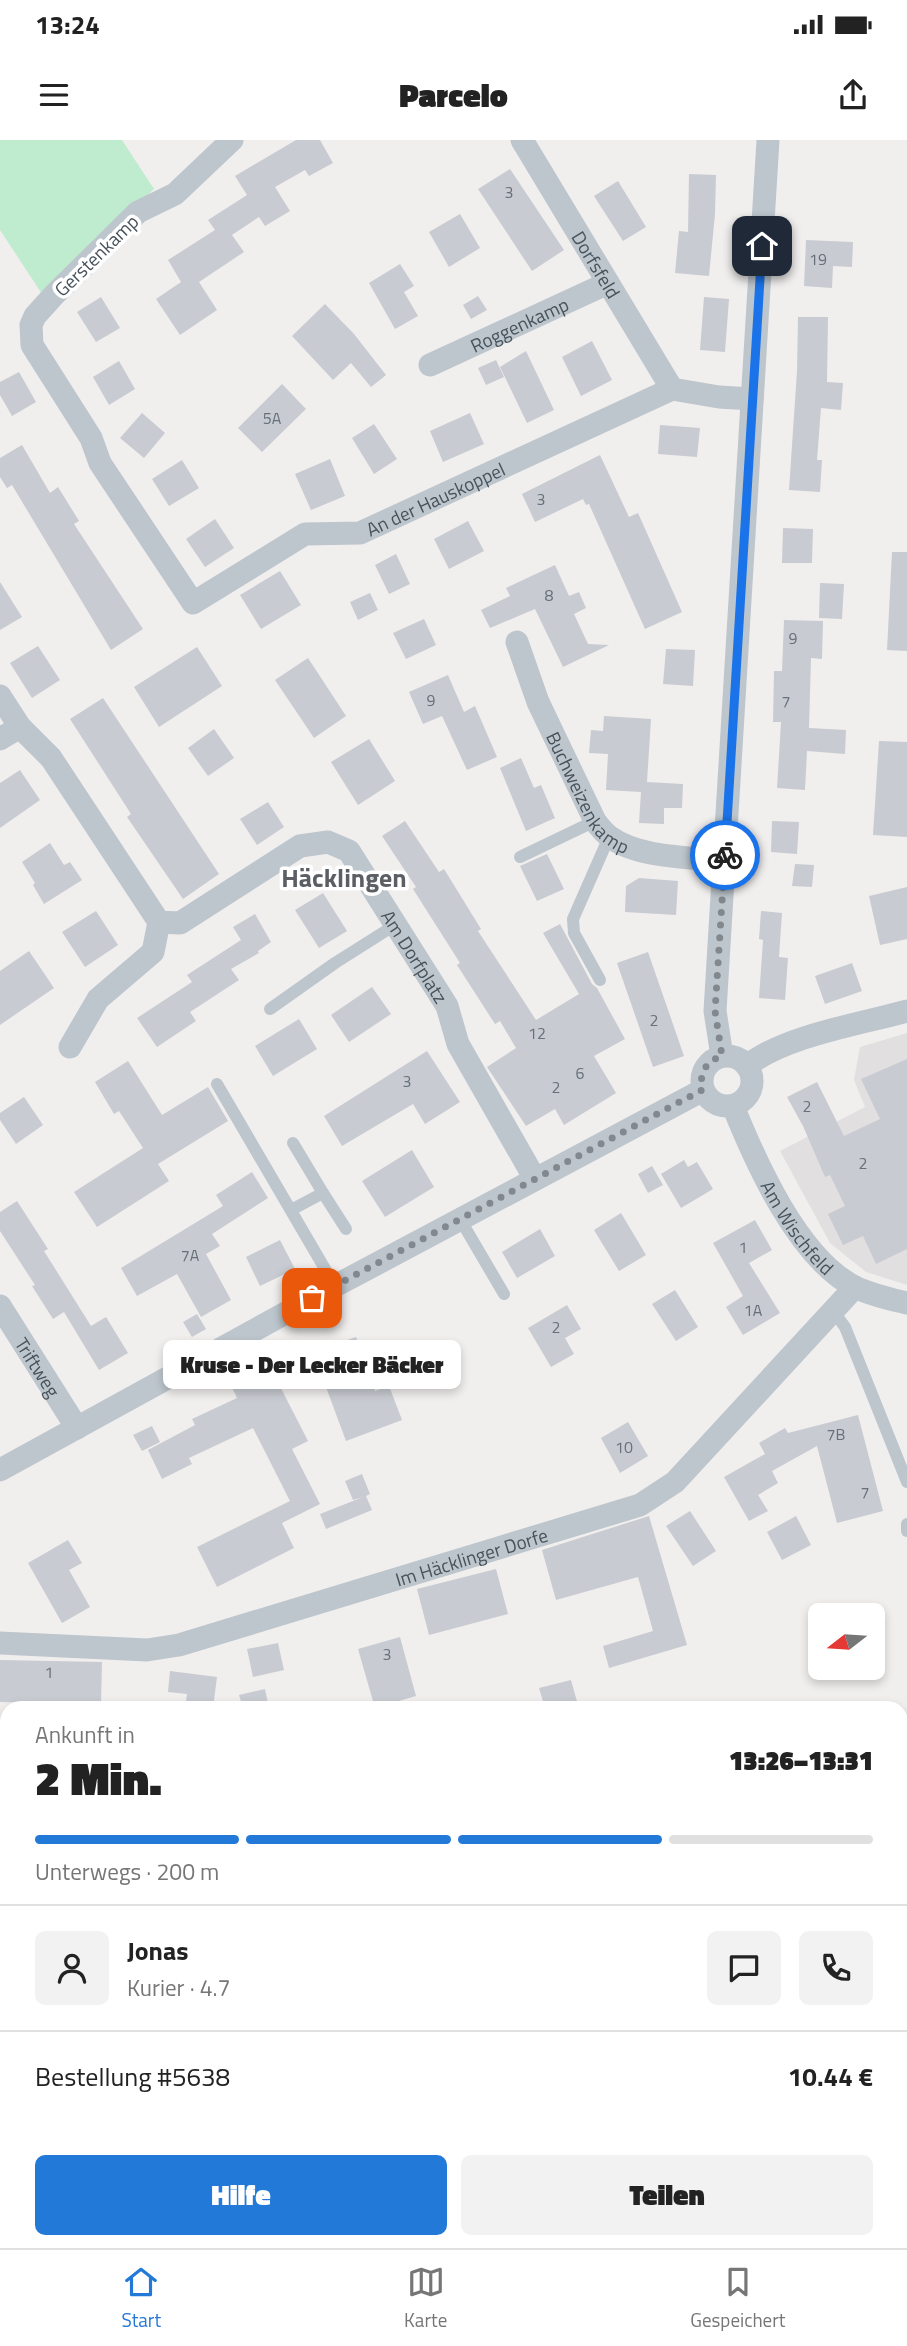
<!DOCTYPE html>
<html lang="de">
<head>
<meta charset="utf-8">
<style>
  body { margin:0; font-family:"Titillium Web",sans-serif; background:#f2f2f2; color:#222; height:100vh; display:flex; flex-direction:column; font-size:26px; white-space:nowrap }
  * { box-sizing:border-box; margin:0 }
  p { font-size:23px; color:#767676 }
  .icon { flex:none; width:38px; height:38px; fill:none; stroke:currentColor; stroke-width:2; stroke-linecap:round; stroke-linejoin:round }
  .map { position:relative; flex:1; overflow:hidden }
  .details { position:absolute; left:0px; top:1561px; width:908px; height:548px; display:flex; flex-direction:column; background:#fff; border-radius:21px 21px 0 0; box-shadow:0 4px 10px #0003 }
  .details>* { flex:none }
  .needle { width:46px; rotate:253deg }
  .fabs { position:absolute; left:808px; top:1463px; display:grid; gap:14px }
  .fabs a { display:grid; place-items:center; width:77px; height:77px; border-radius:10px; background:#fff; box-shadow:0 4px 10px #0003; font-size:35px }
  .pin { position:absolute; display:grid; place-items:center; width:60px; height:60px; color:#fff; margin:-30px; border-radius:14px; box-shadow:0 4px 10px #0006 }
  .courier { position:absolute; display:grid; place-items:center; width:70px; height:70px; margin:-35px; border:5px solid #1a73e8; border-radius:50%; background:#fff; color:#222; box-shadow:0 2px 9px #0007 }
  .bubble { position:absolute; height:49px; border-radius:10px; background:#fff; box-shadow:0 4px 10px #0003; font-size:23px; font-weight:800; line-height:49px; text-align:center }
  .headline em { font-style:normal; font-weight:800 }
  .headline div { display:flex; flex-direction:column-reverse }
  .headline { display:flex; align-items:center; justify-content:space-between; height:119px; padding:0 35px }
  h1 { font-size:46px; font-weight:800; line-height:52px }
  .bar { display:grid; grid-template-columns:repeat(4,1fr); gap:10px 7px; align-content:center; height:84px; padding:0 35px }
  .bar i { height:9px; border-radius:5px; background:#e0e0e0 }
  .bar .active { background:#2279d7 }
  .bar p { grid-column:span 4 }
  .line { display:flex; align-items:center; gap:18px; padding:0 35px; border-top:2px solid #e0e0e0 }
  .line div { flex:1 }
  .round { display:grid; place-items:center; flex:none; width:74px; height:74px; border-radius:10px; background:#f2f2f2 }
  .cta { display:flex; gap:14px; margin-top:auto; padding:14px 35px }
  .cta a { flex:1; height:80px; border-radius:10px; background:#2279d7; color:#fff; font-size:28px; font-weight:800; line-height:80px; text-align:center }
  .cta a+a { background:#f2f2f2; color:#222 }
  .status { display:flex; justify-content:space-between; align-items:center; height:49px; padding:0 35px; background:#fff; direction:ltr }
  .status svg { height:19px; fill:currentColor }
  header { display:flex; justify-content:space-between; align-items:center; height:91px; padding:0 35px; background:#fff; font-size:32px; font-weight:800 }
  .tabs { display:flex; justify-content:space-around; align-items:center; height:98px; border-top:2px solid #e0e0e0; background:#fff; font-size:19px; color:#767676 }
  .tabs a { display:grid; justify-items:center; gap:4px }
  .tabs .active { color:#2279d7 }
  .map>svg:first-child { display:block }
  .education { fill:#e2dfe0 }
  .green { fill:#bfecce }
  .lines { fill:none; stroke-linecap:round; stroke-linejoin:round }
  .stream { stroke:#8ed8e7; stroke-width:6 }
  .building { fill:#c8cbd1 }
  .service { stroke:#bdc6cd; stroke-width:12 }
  .minor { stroke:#bdc6cd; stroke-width:23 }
  .done { stroke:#82898e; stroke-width:7; stroke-dasharray:0 12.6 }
  .route { stroke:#1a73e8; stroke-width:9 }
  .labels { text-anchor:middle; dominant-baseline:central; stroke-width:7; stroke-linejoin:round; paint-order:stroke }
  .number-label { font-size:16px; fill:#677078 }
  .street-label { font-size:19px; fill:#47525b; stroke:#fff }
  .district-label { font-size:26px; font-weight:bold; fill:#5b5f63; stroke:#fff }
</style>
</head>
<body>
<div class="status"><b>13:24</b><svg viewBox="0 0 49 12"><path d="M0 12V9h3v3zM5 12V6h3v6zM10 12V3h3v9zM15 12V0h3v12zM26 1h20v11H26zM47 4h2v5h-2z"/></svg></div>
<header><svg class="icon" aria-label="menu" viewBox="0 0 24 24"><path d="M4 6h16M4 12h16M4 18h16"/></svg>Parcelo<svg class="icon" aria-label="share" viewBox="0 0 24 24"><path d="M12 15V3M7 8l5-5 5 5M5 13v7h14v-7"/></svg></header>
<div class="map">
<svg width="907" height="2108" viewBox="0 0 907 2108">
  <rect width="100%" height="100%" fill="#f1eeee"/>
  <polygon class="education" points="907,893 907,1145 866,1132 830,1103 780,1011 865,967 854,940 860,907"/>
  <g class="green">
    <polygon points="0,0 122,0 154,49 42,154 0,90"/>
    <polygon points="0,1817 7,1822 7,2102 88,2102 92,2108 0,2108"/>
  </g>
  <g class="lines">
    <g class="stream">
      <polyline points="901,1630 907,1629"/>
      <polyline points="0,1895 7,1891"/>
    </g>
  </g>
  <g class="building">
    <polygon points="296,0 320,0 333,23 309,36 305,30 275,47 290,71 265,86 259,77 232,95 244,112 199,142 217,170 180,195 156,159 181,142 168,120 215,90 208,80 247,55 235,36"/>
    <polygon points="510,29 564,110 532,131 478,49"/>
    <polygon points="689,34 716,35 715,74 709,136 675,133 679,91 688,92"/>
    <polygon points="618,41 646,87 623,101 594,56"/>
    <polygon points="460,74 480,108 449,127 429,92"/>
    <polygon points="806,100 853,102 852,127 833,126 832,148 804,146"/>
    <polygon points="400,124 414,146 404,152 418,176 395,189 369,143"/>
    <polygon points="478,156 487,170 471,179 463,165"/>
    <polygon points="101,157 120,188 96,202 77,172"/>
    <polygon points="704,157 729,159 725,212 700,210"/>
    <polygon points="325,164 354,194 386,235 371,247 351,223 333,240 292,196"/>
    <polygon points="798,177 828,177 827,242 843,243 841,270 821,268 817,320 822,320 820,352 789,350 797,231"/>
    <polygon points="592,201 612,240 581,256 562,217"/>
    <polygon points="526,211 554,270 527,283 500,227"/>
    <polygon points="496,220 504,237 486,245 478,228"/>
    <polygon points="119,221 135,249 109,265 93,237"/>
    <polygon points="19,232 36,262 12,276 0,255 0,242"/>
    <polygon points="282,244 306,269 262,312 238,288"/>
    <polygon points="142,273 165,293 144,318 120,298"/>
    <polygon points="470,273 484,304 443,322 430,291"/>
    <polygon points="374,284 397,319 374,334 352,298"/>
    <polygon points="660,285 700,288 697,317 658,314"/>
    <polygon points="22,305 50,353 58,347 79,381 74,384 143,489 111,510 12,345 7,348 0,337 0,318"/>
    <polygon points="600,315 629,377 638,373 682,472 645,489 589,364 586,365 583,359 535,382 522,354"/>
    <polygon points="330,319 345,356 311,370 295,334"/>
    <polygon points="182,320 199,348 169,366 152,339"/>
    <polygon points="215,379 234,408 205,427 186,399"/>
    <polygon points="468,381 484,411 449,429 434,399"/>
    <polygon points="783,388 813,389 812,423 782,423"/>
    <polygon points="892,412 907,412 907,511 887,510"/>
    <polygon points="396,414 410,444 389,454 375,425"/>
    <polygon points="555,425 569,456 579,452 586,468 574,474 588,504 609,505 563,527 535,469 490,488 481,470 510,456 506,448"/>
    <polygon points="280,431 301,465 261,489 240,455"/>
    <polygon points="0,442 22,477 0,490"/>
    <polygon points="820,443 844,444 842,479 819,478"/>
    <polygon points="370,453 378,470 358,480 350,462"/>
    <polygon points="424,479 436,505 406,519 393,493"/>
    <polygon points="784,480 823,481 822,519 811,518 809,588 846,590 845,614 807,611 805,650 777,648 781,582 773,582 774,531 782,531"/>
    <polygon points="38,506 60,540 32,558 10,523"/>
    <polygon points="197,507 222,546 159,587 134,547"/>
    <polygon points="666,509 695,510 693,546 663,544"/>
    <polygon points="308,518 346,576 314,598 275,540"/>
    <polygon points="448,535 464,572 475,566 497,617 467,630 442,576 423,584 409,552"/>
    <polygon points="103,558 219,734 183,759 127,677 131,674 70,579"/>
    <polygon points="604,576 651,579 647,642 683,644 682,668 664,668 664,684 639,683 641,652 606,650 608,614 589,613 591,590 603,591"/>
    <polygon points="214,589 234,618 208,636 188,608"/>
    <polygon points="369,599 395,641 358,665 331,622"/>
    <polygon points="879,601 907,602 907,697 873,695"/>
    <polygon points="521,618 534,648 541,645 555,678 526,691 500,628"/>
    <polygon points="20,630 40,660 0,688 0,643"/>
    <polygon points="268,662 284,687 257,705 240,679"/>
    <polygon points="405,681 439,732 444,729 481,789 478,791 536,880 579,854 543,793 560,784 592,844 597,848 625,899 594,916 616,953 564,985 555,969 526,986 487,927 516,908 500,881 495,884 457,825 460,823 413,749 416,747 382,696"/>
    <polygon points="772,681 799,682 797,714 771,712"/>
    <polygon points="50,703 64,725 70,722 82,740 44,764 33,745 35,743 22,722"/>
    <polygon points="547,714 564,749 537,761 520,726"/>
    <polygon points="795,724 814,725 812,747 792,746"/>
    <polygon points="639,738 678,741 676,775 625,772 626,746"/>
    <polygon points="907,747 907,799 880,805 869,756"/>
    <polygon points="323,753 347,791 319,808 295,770"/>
    <polygon points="96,771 118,805 85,827 62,792"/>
    <polygon points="761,771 782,773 779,817 788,818 785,860 759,858 763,800 759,799"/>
    <polygon points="255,774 271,802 258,811 259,813 231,829 239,840 190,872 196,881 157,907 137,878 192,842 187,835 241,800 233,787"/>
    <polygon points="29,811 54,848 0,885 0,831"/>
    <polygon points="648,812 684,916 653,927 617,823"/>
    <polygon points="852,823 862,851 825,864 815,836"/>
    <polygon points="372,847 391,874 349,902 331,875"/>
    <polygon points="299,879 317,909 273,936 255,906"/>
    <polygon points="427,911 460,962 425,984 413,964 342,1006 324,976"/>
    <polygon points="907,919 907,1109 876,1124 863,1096 843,1105 828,1074 845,1066 830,1035 825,1037 803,986 787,957 817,942 844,996 880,979 861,939"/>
    <polygon points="128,921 162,975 208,947 228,981 158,1024 169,1041 97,1087 74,1052 143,1008 119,971 114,974 95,942"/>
    <polygon points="24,957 43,985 16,1004 0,980 0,973"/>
    <polygon points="412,1010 434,1047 385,1077 362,1041"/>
    <polygon points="684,1020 688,1027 697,1022 713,1049 681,1068 661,1034"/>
    <polygon points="652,1026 663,1045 648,1053 638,1034"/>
    <polygon points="252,1032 268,1058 212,1094 220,1106 206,1114 231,1160 201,1177 177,1134 137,1156 121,1128 223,1066 216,1055"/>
    <polygon points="17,1061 48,1109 44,1111 91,1186 106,1177 128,1213 99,1230 64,1172 53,1179 32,1146 35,1145 0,1091 0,1072"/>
    <polygon points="621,1073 646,1115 619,1131 594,1090"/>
    <polygon points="755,1080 772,1110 749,1123 780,1173 743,1195 726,1167 743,1156 713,1103"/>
    <polygon points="540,1089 555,1116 517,1138 502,1112"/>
    <polygon points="280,1100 295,1129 260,1146 246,1117"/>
    <polygon points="675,1150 698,1187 676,1201 652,1164"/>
    <polygon points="567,1165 581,1189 565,1198 574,1214 551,1227 528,1188"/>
    <polygon points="197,1174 206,1189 192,1197 183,1182"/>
    <polygon points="356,1197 375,1251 389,1246 402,1280 346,1301 313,1212"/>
    <polygon points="266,1219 308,1301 292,1309 320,1364 282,1383 294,1408 217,1447 197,1407 290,1361 253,1288 189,1318 192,1324 162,1339 148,1310 195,1285 192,1279 237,1258 228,1239"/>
    <polygon points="858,1275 883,1371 837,1383 817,1306 772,1331 778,1343 758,1355 768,1371 749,1381 724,1337 765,1314 759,1303 785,1288 788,1293"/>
    <polygon points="628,1282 648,1316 620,1333 601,1298"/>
    <polygon points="152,1286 160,1302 142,1311 133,1295"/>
    <polygon points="362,1334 370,1354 366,1356 372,1370 326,1389 320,1374 363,1357 353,1360 345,1341"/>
    <polygon points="690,1371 716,1411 693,1426 666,1386"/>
    <polygon points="649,1376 687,1505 609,1528 603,1506 653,1491 638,1437 556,1460 542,1410"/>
    <polygon points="796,1376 811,1405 782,1420 767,1392"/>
    <polygon points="68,1400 82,1423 69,1430 90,1467 62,1483 28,1423"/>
    <polygon points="496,1429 508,1474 429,1495 417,1449"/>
    <polygon points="400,1497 416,1556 375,1568 358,1509"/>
    <polygon points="278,1503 284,1530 253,1537 247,1509"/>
    <polygon points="0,1520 102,1522 101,1564 0,1562"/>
    <polygon points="170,1531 217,1537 213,1568 185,1568 187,1554 168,1552"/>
    <polygon points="571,1540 578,1565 566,1568 545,1568 539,1548"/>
    <polygon points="265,1549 269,1568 243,1568 239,1555"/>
  </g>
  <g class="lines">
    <g class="service">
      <polyline points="520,717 595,681"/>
      <polyline points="600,840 574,793 573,779 609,697"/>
      <polyline points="270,869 335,823 395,785"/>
      <polyline points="217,944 335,1146"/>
      <polyline points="323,1053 346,1089"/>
      <polyline points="291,1070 323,1053 293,1003"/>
      <polyline points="460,1079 504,1154"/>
      <polyline points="834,1172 845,1187 907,1342"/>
      <polyline points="907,1384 907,1391"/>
      <polyline points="318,2108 331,2102"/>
    </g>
    <g class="minor">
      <path id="s1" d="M232,0L175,54L138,72L54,155L35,176L31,185L32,205L91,298L100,323L193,463L305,394L360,393L672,249L719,257L752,259"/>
      <path id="s2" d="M522,0L672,249"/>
      <path id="s3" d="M430,225L608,143"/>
      <path id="s4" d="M517,502L538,562L595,681C599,686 604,693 610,697C638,718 691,717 724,721"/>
      <path id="s5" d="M0,556L20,587L51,618L159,782L180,783L300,706L328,702L349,711L447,866L458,904L535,1039"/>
      <polyline points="0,599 20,587"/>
      <polyline points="70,907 98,859 153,812 159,782"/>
      <circle cx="727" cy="941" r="25"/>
      <polyline points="722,916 715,871 768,0"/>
      <path d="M747,926C784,896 860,884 907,871"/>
      <path id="s6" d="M733,966C756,1023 798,1118 855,1147C871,1155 890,1159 907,1163"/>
      <path id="s7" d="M0,1166L77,1288"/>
      <polyline points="0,1330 335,1146 703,950"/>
      <path id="s8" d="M0,1503L147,1510L179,1505L640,1365L675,1342L855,1147"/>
      <polyline points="0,1720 7,1732"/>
    </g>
  </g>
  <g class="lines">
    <path class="done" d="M312,1158L702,950C699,933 706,921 722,916L715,871L725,715"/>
    <polyline class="route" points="725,715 762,106"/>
  </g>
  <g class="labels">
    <g class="number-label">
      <text x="509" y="52">3</text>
      <text x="818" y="119">19</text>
      <text x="272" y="278">5A</text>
      <text x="541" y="359">3</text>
      <text x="549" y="455">8</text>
      <text x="793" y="498">9</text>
      <text x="431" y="560">9</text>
      <text x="786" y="561">7</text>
      <text x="654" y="880">2</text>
      <text x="537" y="893">12</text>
      <text x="580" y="933">6</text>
      <text x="407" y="941">3</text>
      <text x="556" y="947">2</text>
      <text x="807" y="966">2</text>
      <text x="863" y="1023">2</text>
      <text x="743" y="1107">1</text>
      <text x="190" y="1115">7A</text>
      <text x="753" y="1170">1A</text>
      <text x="556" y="1187">2</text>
      <text x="836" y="1294">7B</text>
      <text x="624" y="1307">10</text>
      <text x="865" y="1352">7</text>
      <text x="387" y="1514">3</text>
      <text x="49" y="1532">1</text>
    </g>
    <g class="street-label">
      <text transform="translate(96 115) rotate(-44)">Gerstenkamp</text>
      <text stroke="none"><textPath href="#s2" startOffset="145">Dorfsfeld</textPath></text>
      <text stroke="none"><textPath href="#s3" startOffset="98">Roggenkamp</textPath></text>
      <text stroke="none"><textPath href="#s1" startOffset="870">An der Hauskoppel</textPath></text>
      <text stroke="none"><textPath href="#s4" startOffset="168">Buchweizenkamp</textPath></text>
      <text stroke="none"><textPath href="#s5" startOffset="616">Am Dorfplatz</textPath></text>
      <text stroke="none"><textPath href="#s6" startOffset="138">Am Wischfeld</textPath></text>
      <text stroke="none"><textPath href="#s7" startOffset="72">Triftweg</textPath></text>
      <text stroke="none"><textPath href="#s8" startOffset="485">Im Häcklinger Dorfe</textPath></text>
    </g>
    <g class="district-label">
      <text x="344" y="737">Häcklingen</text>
    </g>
  </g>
</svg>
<div class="fabs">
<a><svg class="needle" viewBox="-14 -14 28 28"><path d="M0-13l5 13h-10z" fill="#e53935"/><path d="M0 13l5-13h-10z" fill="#767676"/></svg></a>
</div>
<div class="pin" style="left:312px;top:1158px;background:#ea580c"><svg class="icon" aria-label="bag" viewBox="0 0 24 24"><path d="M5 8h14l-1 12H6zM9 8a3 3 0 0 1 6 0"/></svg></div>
<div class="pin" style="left:762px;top:106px;background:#1f2937"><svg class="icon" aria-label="home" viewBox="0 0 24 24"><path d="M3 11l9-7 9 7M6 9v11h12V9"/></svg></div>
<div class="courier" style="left:725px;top:715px"><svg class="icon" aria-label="bike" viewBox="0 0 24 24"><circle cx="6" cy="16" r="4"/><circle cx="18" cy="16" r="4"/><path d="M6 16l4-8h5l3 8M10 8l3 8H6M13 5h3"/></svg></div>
<div class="bubble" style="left:163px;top:1200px;width:298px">Kruse - Der Lecker Bäcker</div>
<section class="details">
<div class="headline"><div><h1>2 Min.</h1><p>Ankunft in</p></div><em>13:26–13:31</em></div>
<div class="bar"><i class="active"></i><i class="active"></i><i class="active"></i><i></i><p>Unterwegs · 200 m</p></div>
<div class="line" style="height:126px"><a class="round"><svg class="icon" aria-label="person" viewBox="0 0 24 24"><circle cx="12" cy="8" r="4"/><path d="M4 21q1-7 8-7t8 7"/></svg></a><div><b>Jonas</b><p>Kurier · 4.7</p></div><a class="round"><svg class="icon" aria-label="chat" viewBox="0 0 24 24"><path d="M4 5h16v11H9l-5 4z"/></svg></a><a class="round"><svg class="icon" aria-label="phone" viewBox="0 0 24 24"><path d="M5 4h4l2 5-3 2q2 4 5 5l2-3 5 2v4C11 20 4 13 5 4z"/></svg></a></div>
<div class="line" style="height:91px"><div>Bestellung #5638</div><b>10.44 €</b></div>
<div class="cta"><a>Hilfe</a><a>Teilen</a></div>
</section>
</div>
<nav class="tabs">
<a class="active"><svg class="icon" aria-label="home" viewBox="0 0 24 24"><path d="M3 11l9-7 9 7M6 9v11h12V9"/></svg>Start</a>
<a><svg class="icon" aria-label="map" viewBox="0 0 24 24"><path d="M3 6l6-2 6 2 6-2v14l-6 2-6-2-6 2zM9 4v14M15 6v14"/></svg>Karte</a>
<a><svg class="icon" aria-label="saved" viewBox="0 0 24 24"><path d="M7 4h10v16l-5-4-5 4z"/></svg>Gespeichert</a>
</nav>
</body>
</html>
